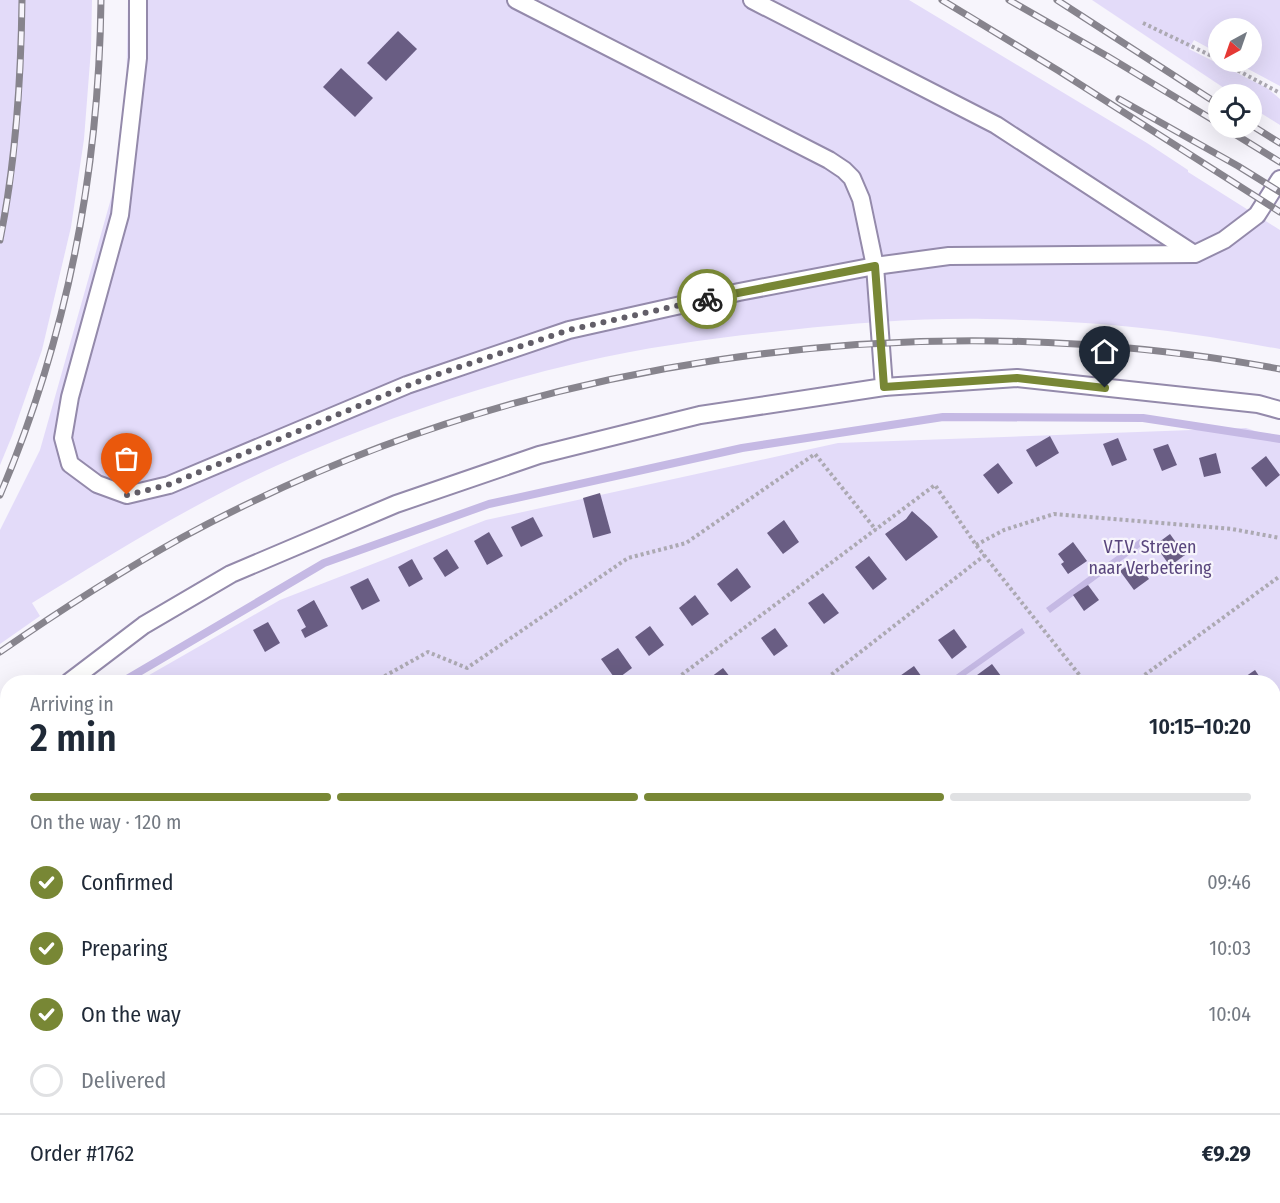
<!DOCTYPE html>
<html lang="en">
<head>
<meta charset="utf-8">
<style>
  body { margin:0; font-family:"Fira Sans Condensed",sans-serif; background:#f6f6f7; color:#1f2937; height:100vh; display:flex; flex-direction:column; font-size:22px; white-space:nowrap }
  * { box-sizing:border-box; margin:0 }
  p { font-size:20px; color:#747a83 }
  .icon { flex:none; width:33px; height:33px; fill:none; stroke:currentColor; stroke-width:2; stroke-linecap:round; stroke-linejoin:round }
  .map { position:relative; flex:1; overflow:hidden }
  .drawer { position:absolute; left:0px; top:675px; width:1281px; height:528px; display:flex; flex-direction:column; background:#fff; border-radius:24px 24px 0 0; box-shadow:0 6px 24px #0002 }
  .drawer>* { flex:none }
  .needle { width:39px; rotate:220deg }
  .fabs { position:absolute; left:1208px; top:18px; display:grid; gap:12px }
  .fabs a { display:grid; place-items:center; width:54px; height:54px; border-radius:50%; background:#fff; box-shadow:0 6px 24px #0002; font-size:30px }
  .pin { position:absolute; display:grid; place-items:center; width:51px; height:51px; color:#fff; margin:-62px -26px; border-radius:50% 50% 50% 0; rotate:-45deg; box-shadow:0 0 6px #0007 }
  .pin .icon { rotate:45deg }
  .courier { position:absolute; display:grid; place-items:center; width:60px; height:60px; margin:-30px; border:4px solid #788735; border-radius:50%; background:#fff; color:#222; box-shadow:0 2px 8px #0007 }
  .head em { font-style:normal; font-weight:600 }
  .head div { display:flex; flex-direction:column-reverse }
  .head { display:flex; align-items:center; justify-content:space-between; height:102px; padding:0 30px }
  h1 { font-size:39px; font-weight:600; line-height:45px }
  .bar { display:grid; grid-template-columns:repeat(4,1fr); gap:9px 6px; align-content:center; height:72px; padding:0 30px }
  .bar i { height:8px; border-radius:4px; background:#e0e1e3 }
  .bar .selected { background:#788735 }
  .bar p { grid-column:span 4 }
  .line { display:flex; align-items:center; gap:15px; padding:0 30px; border-top:2px solid #e0e1e3 }
  .line div { flex:1 }
  ol { padding:0 30px; list-style:none }
  li { display:flex; align-items:center; gap:18px; height:66px }
  li p { margin-inline-start:auto }
  li .icon { padding:6px; border-radius:50%; background:#788735; color:#fff; stroke-width:4 }
  li:last-child { color:#747a83 }
  li i { width:33px; height:33px; border:3px solid #e0e1e3; border-radius:50% }
  .map>svg:first-child { display:block }
  .green { fill:#e3dbf9 }
  .forest { fill:#b5a9d3 }
  .water { fill:#c5b9e4 }
  .lines { fill:none; stroke-linecap:round; stroke-linejoin:round }
  .stream { stroke:#c5b9e4; stroke-width:8 }
  .building { fill:#695d83 }
  .service-casing { stroke:#948aab; stroke-width:20 }
  .path { stroke:#aca9b2; stroke-width:4; stroke-dasharray:3 3; stroke-linecap:butt }
  .service { stroke:#fff; stroke-width:16 }
  .rail-casing { stroke:#87848d; stroke-width:7 }
  .rail { stroke:#f7f5fc; stroke-width:4.5; stroke-dasharray:14; stroke-linecap:butt }
  .done { stroke:#625e68; stroke-width:6; stroke-dasharray:0 10.8 }
  .route { stroke:#788735; stroke-width:8 }
  .labels { text-anchor:middle; dominant-baseline:central; stroke-width:4.5; stroke-linejoin:round; paint-order:stroke }
  .park-label { font-size:18px; fill:#59467d; stroke:#f7f5fc }
</style>
</head>
<body>
<div class="map">
<svg width="1280" height="1203" viewBox="0 0 1280 1203">
  <rect width="100%" height="100%" fill="#f7f5fc"/>
  <g class="green">
    <polygon points="0,0 92,0 91,49 84,139 71,227 42,350 12,436 0,465"/>
    <path d="M128,0H909L1147,143L1188,170V172L1280,230V349C1250,344 1220,338 1189,334C1123,324 1054,320 986,319C921,318 855,323 790,330C720,337 651,346 582,362C478,386 375,422 278,465C192,504 112,554 32,603L40,616L0,644V530L40,450L125,149Z"/>
    <polygon points="1092,0 1280,0 1280,86 1235,62 1251,62 1251,28 1218,28 1218,53 1194,40 1189,49 1267,88 1280,99 1280,125 1251,107 1251,94 1233,94"/>
    <polygon points="1246,428 1280,439 1280,1203 0,1203 0,860 7,846 8,1196 1274,1196 1274,682 137,682 280,600 486,520 838,443"/>
  </g>
  <polygon class="forest" points="1280,1149 1280,1195 1267,1203 1197,1203 1209,1196 1274,1196 1274,1154"/>
  <g class="water">
    <polygon points="1140,539 1144,544 1050,613 1046,608"/>
    <polygon points="1022,628 1025,633 956,682 946,682"/>
  </g>
  <g class="lines">
    <polyline class="stream" points="122,682 324,563 489,504 742,448 943,417 1143,418 1280,439"/>
  </g>
  <g class="building">
    <polygon points="398,31 417,49 386,81 367,63"/>
    <polygon points="341,68 373,98 355,117 323,87"/>
    <polygon points="1050,436 1059,453 1036,467 1026,450"/>
    <polygon points="1118,438 1127,460 1112,466 1103,444"/>
    <polygon points="1168,444 1177,465 1162,471 1153,449"/>
    <polygon points="1216,453 1221,473 1204,477 1199,458"/>
    <polygon points="1266,456 1280,475 1266,487 1251,468"/>
    <polygon points="998,463 1013,483 998,494 983,475"/>
    <polygon points="600,493 611,533 593,538 583,498"/>
    <polygon points="912,511 931,528 938,537 906,561 885,534 906,519"/>
    <polygon points="533,517 543,536 521,547 511,527"/>
    <polygon points="784,520 799,542 783,554 767,533"/>
    <polygon points="489,532 503,556 487,565 474,541"/>
    <polygon points="1170,534 1185,555 1170,566 1155,545"/>
    <polygon points="1073,542 1087,561 1068,574 1061,564 1064,562 1058,554"/>
    <polygon points="447,549 459,568 445,577 433,558"/>
    <polygon points="869,556 887,579 873,590 855,567"/>
    <polygon points="412,559 423,579 409,587 398,567"/>
    <polygon points="1135,560 1149,579 1134,590 1120,571"/>
    <polygon points="737,568 751,587 731,602 717,584"/>
    <polygon points="368,578 380,601 362,610 350,587"/>
    <polygon points="1088,585 1099,600 1084,611 1073,595"/>
    <polygon points="823,593 839,613 824,624 808,603"/>
    <polygon points="695,595 709,614 692,626 679,608"/>
    <polygon points="314,600 328,626 305,638 301,630 306,627 297,610"/>
    <polygon points="268,622 280,643 265,652 253,630"/>
    <polygon points="650,626 664,645 649,656 635,637"/>
    <polygon points="775,628 788,646 774,656 761,638"/>
    <polygon points="954,629 967,647 952,659 938,640"/>
    <polygon points="618,648 632,668 616,680 601,659"/>
    <polygon points="992,664 1004,680 1000,682 977,682 973,678"/>
    <polygon points="914,666 924,680 921,682 900,682 897,678"/>
    <polygon points="723,668 734,682 709,682 707,680"/>
    <polygon points="1255,670 1263,682 1241,682 1239,681"/>
    <polygon points="1280,710 1280,738 1274,728 1274,715"/>
    <polygon points="8,958 8,985 5,987 0,979 0,963"/>
    <polygon points="1274,1004 1280,1013 1280,1042 1274,1046"/>
    <polygon points="0,1029 8,1042 8,1055 0,1060"/>
    <polygon points="178,1196 185,1196 190,1203 168,1203"/>
    <polygon points="598,1196 615,1196 620,1203 587,1203"/>
    <polygon points="1143,1196 1150,1196 1154,1203 1131,1203"/>
  </g>
  <g class="lines">
    <defs>
      <g id="service">
        <polyline points="138,0 138,58 120,215 70,397 63,438 70,464 97,484 127,495 169,485 407,385 569,330 739,292 875,266 949,256 1195,254 1224,240 1257,215 1280,179"/>
        <polyline points="752,0 996,125 1194,254"/>
        <polyline points="884,387 1017,378 1258,404 1280,410"/>
        <polyline points="69,682 144,625 231,574 396,504 539,455 700,415 884,387 875,266 861,199 852,178 844,170 829,160 516,0"/>
        <polyline points="0,755 8,747"/>
      </g>
    </defs>
    <use href="#service" class="service-casing"/>
    <g class="path">
      <polyline points="1143,23 1218,59"/>
      <polyline points="1222,62 1280,93"/>
      <polyline points="976,545 1004,530 1054,514 1232,529 1280,538"/>
      <polyline points="374,682 428,652 467,668 628,558 686,543 815,454 876,530"/>
      <polyline points="672,682 935,485 976,545 1085,682"/>
      <polyline points="822,682 985,555"/>
      <polyline points="1135,682 1280,576"/>
      <polyline points="1274,796 1280,792"/>
      <polyline points="0,926 8,921"/>
      <polyline points="1274,941 1280,950"/>
      <polyline points="1274,1072 1280,1067"/>
      <polyline points="0,1121 8,1116"/>
      <polyline points="653,1196 658,1203"/>
      <polyline points="134,1203 144,1196"/>
      <polyline points="401,1203 412,1196"/>
      <polyline points="739,1203 749,1196"/>
      <polyline points="1067,1203 1078,1196"/>
      <polyline points="1278,1203 1280,1202"/>
    </g>
    <use href="#service" class="service"/>
    <defs>
      <g id="rail">
        <polyline points="942,0 1059,71 1280,212"/>
        <polyline points="1009,0 1107,56 1218,123"/>
        <polyline points="1057,0 1218,104"/>
        <polyline points="1119,99 1238,166 1280,192"/>
        <polyline points="1251,125 1280,143"/>
        <polyline points="1225,128 1280,162"/>
        <path d="M0,240C16,161 21,81 22,0"/>
        <path d="M0,495C67,338 99,170 101,0"/>
        <path d="M0,652C59,611 120,572 183,537C515,357 910,301 1280,369"/>
      </g>
    </defs>
    <use href="#rail" class="rail-casing"/>
    <use href="#rail" class="rail"/>
  </g>
  <g class="lines">
    <polyline class="done" points="127,495 168,485 407,386 427,378 569,330 707,299"/>
    <polyline class="route" points="707,299 875,266 884,387 1017,378 1105,388"/>
  </g>
  <g class="labels">
    <g class="park-label">
      <text x="1150" y="547">V.T.V. Streven<tspan x="1150" dy="21">naar Verbetering</tspan></text>
    </g>
  </g>
</svg>
<div class="fabs">
<a><svg class="needle" viewBox="-14 -14 28 28"><path d="M0-13l5 13h-10z" fill="#e53935"/><path d="M0 13l5-13h-10z" fill="#747a83"/></svg></a>
<a><svg class="icon" aria-label="locate" viewBox="0 0 24 24"><circle cx="12" cy="12" r="6"/><path d="M12 2v4M12 18v4M2 12h4M18 12h4"/></svg></a>
</div>
<div class="pin" style="left:127px;top:495px;background:#ea580c"><svg class="icon" aria-label="bag" viewBox="0 0 24 24"><path d="M5 8h14l-1 12H6zM9 8a3 3 0 0 1 6 0"/></svg></div>
<div class="pin" style="left:1105px;top:388px;background:#1f2937"><svg class="icon" aria-label="home" viewBox="0 0 24 24"><path d="M3 11l9-7 9 7M6 9v11h12V9"/></svg></div>
<div class="courier" style="left:707px;top:299px"><svg class="icon" aria-label="bike" viewBox="0 0 24 24"><circle cx="6" cy="16" r="4"/><circle cx="18" cy="16" r="4"/><path d="M6 16l4-8h5l3 8M10 8l3 8H6M13 5h3"/></svg></div>
<section class="drawer">
<div class="head"><div><h1>2 min</h1><p>Arriving in</p></div><em>10:15–10:20</em></div>
<div class="bar"><i class="selected"></i><i class="selected"></i><i class="selected"></i><i></i><p>On the way · 120 m</p></div>
<ol>
<li><svg class="icon" aria-label="check" viewBox="0 0 24 24"><path d="M5 12l5 5 9-10"/></svg>Confirmed<p>09:46</p></li>
<li><svg class="icon" aria-label="check" viewBox="0 0 24 24"><path d="M5 12l5 5 9-10"/></svg>Preparing<p>10:03</p></li>
<li><svg class="icon" aria-label="check" viewBox="0 0 24 24"><path d="M5 12l5 5 9-10"/></svg>On the way<p>10:04</p></li>
<li><i></i>Delivered</li>
</ol>
<div class="line" style="height:78px"><div>Order #1762</div><b>€9.29</b></div>
</section>
</div>
</body>
</html>
